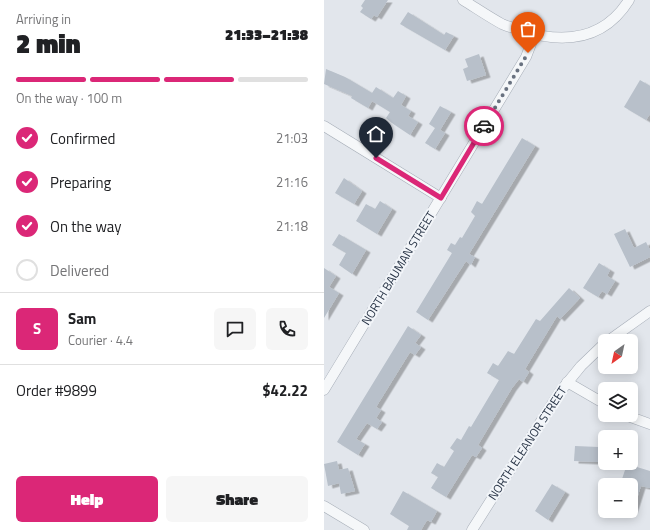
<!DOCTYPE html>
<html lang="en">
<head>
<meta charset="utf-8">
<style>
  body { margin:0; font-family:"Titillium Web",sans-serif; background:#f6f6f6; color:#202124; height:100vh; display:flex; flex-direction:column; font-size:15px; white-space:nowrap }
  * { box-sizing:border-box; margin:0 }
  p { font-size:13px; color:#757577 }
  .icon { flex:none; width:22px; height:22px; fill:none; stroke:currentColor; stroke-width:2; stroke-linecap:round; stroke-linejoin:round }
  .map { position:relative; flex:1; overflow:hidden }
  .drawer { display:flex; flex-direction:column; background:#fff; width:324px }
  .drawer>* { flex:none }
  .needle { width:26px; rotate:213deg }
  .controls { position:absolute; left:274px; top:334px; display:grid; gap:8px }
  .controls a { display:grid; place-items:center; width:40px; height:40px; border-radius:6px; background:#fff; box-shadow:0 2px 10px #0003; font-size:20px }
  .pin { position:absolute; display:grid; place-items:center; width:34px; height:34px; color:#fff; margin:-41px -17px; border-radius:50% 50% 50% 0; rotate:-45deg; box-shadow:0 0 4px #0007 }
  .pin .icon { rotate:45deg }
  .courier { position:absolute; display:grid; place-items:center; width:40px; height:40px; margin:-20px; border:3px solid #db2777; border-radius:50%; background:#fff; color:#222; box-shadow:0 1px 5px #0007 }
  .summary em { font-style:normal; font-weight:800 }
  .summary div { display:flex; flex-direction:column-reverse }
  .summary { display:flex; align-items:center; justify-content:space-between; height:68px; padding:0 16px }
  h1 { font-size:26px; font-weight:800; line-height:30px }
  .bar { display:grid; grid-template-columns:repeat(4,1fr); gap:6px 4px; align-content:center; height:48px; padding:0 16px }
  .bar i { height:5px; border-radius:3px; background:#e0e0e0 }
  .bar .selected { background:#db2777 }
  .bar p { grid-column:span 4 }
  .line { display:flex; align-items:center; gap:10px; padding:0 16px; border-top:1px solid #e0e0e0 }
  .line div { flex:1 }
  .round { display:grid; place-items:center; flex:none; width:42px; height:42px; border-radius:6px; background:#f6f6f6 }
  ol { padding:0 16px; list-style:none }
  li { display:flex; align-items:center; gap:12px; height:44px }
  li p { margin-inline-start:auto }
  li .icon { padding:4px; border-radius:50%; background:#db2777; color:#fff; stroke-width:4 }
  li:last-child { color:#757577 }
  li i { width:22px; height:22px; border:2px solid #e0e0e0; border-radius:50% }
  .primary-button { display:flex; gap:8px; margin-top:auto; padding:8px 16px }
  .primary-button a { flex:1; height:46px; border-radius:6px; background:#db2777; color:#fff; font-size:16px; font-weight:800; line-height:46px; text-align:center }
  .primary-button a+a { background:#f6f6f6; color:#202124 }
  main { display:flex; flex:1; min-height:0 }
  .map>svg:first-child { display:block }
  .building { fill:#b8c0ca; filter:url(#shadow) }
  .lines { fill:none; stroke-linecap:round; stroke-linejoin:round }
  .minor-casing { stroke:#a6adb7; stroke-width:11 }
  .minor { stroke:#f5f7f9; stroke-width:10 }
  .done { stroke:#697280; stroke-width:4; stroke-dasharray:0 7.2 }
  .route { stroke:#db2777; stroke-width:5 }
  .labels { text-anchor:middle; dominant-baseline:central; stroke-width:4; stroke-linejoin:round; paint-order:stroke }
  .street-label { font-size:12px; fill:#283446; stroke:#f2f5f9 }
</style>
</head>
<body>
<main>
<section class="drawer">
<div class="summary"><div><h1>2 min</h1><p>Arriving in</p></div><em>21:33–21:38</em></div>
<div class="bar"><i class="selected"></i><i class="selected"></i><i class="selected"></i><i></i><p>On the way · 100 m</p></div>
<ol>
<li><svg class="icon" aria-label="check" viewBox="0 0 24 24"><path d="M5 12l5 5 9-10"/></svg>Confirmed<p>21:03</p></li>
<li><svg class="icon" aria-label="check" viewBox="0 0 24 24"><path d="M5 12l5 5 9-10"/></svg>Preparing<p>21:16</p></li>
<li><svg class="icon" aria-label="check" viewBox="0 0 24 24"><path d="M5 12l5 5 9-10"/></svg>On the way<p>21:18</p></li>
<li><i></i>Delivered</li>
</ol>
<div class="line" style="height:72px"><b class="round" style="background:#db2777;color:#fff">S</b><div><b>Sam</b><p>Courier · 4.4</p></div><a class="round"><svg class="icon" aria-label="chat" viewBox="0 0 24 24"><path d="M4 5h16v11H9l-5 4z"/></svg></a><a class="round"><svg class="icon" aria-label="phone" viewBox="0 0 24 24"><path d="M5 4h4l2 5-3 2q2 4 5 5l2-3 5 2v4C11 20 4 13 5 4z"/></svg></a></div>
<div class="line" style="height:52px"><div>Order #9899</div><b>$42.22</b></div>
<div class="primary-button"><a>Help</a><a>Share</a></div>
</section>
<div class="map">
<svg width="326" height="530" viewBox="0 0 326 530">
  <defs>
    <filter id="shadow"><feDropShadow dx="4.5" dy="2.5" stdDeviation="0" flood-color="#0004"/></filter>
  </defs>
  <rect width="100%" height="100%" fill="#e2e6ec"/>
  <g class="building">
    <polygon points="41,0 64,0 53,17 50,15 47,19 36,12 39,8 37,6"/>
    <polygon points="84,12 120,35 122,32 130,36 121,50 76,24"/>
    <polygon points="155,54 162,75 143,81 139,69 144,67 141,59"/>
    <polygon points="2,69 21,77 48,93 52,87 69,98 74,91 82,96 77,105 87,111 84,116 94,122 86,135 68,123 62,118 66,112 48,101 44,108 27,98 28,96 0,84"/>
    <polygon points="316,80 326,86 326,114 322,120 300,107"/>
    <polygon points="116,106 127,112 116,130 121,133 111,149 101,143 111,128 105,124"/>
    <polygon points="198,138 211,146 145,254 151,257 147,265 142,261 104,320 92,312 128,253 123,250 127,243 131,245 136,237 138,238 151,216 147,212 153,201 158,204"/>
    <polygon points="20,178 38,191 30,204 11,193"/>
    <polygon points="56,201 68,209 53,234 32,221 42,204 51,209"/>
    <polygon points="301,229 310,248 322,242 326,250 326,257 306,267 290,234"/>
    <polygon points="15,234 42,250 28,274 15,265 22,253 8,245"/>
    <polygon points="275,263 286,270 283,276 291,281 283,294 278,291 274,297 259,288"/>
    <polygon points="0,268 12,276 5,287 15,293 0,318"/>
    <polygon points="245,288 256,298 236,319 233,316 201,369 205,372 199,382 195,379 188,388 154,445 158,448 152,457 148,455 122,497 107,488 114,477 107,473 113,463 120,467 130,451 126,448 133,438 137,440 145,426 147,427 175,380 163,373 169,363 174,366 184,351 190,354 212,319 216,321"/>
    <polygon points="84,326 97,335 91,343 97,347 91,355 86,352 52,407 57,410 52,418 58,422 53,429 43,423 32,439 41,444 34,455 13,442"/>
    <polygon points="251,446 275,447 274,462 250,461"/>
    <polygon points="13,461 15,470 24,468 31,491 17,494 15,483 4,486 0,464"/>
    <polygon points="303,464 326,471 326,488 317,486 309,511 307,511 307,485 303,485 304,481 298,479"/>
    <polygon points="228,484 241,492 224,520 211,511"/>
    <polygon points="79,491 113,511 107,522 103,520 97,530 83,530 85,526 66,514"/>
  </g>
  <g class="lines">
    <defs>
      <g id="minor">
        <path d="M139,0C152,8 165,17 178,24C184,27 192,28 198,31C241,44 280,40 305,0"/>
        <polyline points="0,126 117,198"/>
        <polyline points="284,341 326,311"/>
        <polyline points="243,382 281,404"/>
        <polyline points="0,390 202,57 207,44 207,34"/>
        <polyline points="301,415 326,424"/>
        <polyline points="0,506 40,530"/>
        <polyline points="148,530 235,393 257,366 281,343"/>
      </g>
    </defs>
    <use href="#minor" class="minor-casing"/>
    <use href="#minor" class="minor"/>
  </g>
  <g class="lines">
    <polyline class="done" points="160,126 204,53"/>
    <polyline class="route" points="52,158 117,198 160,126"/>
  </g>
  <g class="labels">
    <g class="street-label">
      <text transform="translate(74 268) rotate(-59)">NORTH BAUMAN STREET</text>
      <text transform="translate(203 443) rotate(-57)">NORTH ELEANOR STREET</text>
    </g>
  </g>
</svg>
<div class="controls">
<a><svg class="needle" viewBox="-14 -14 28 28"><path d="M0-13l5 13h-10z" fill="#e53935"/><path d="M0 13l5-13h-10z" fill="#757577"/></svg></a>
<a><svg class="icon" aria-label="layers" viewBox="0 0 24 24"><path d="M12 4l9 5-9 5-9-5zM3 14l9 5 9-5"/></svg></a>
<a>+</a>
<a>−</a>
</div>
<div class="pin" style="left:204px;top:53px;background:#ea580c"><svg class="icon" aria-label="bag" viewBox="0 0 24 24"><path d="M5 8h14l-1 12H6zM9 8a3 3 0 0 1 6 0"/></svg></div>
<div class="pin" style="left:52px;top:158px;background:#1f2937"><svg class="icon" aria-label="home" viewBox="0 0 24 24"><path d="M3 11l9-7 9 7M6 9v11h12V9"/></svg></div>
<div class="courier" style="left:160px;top:126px"><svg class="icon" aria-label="car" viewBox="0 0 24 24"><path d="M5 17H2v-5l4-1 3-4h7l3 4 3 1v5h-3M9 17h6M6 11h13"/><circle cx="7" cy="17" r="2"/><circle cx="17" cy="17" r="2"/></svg></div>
</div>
</main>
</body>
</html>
